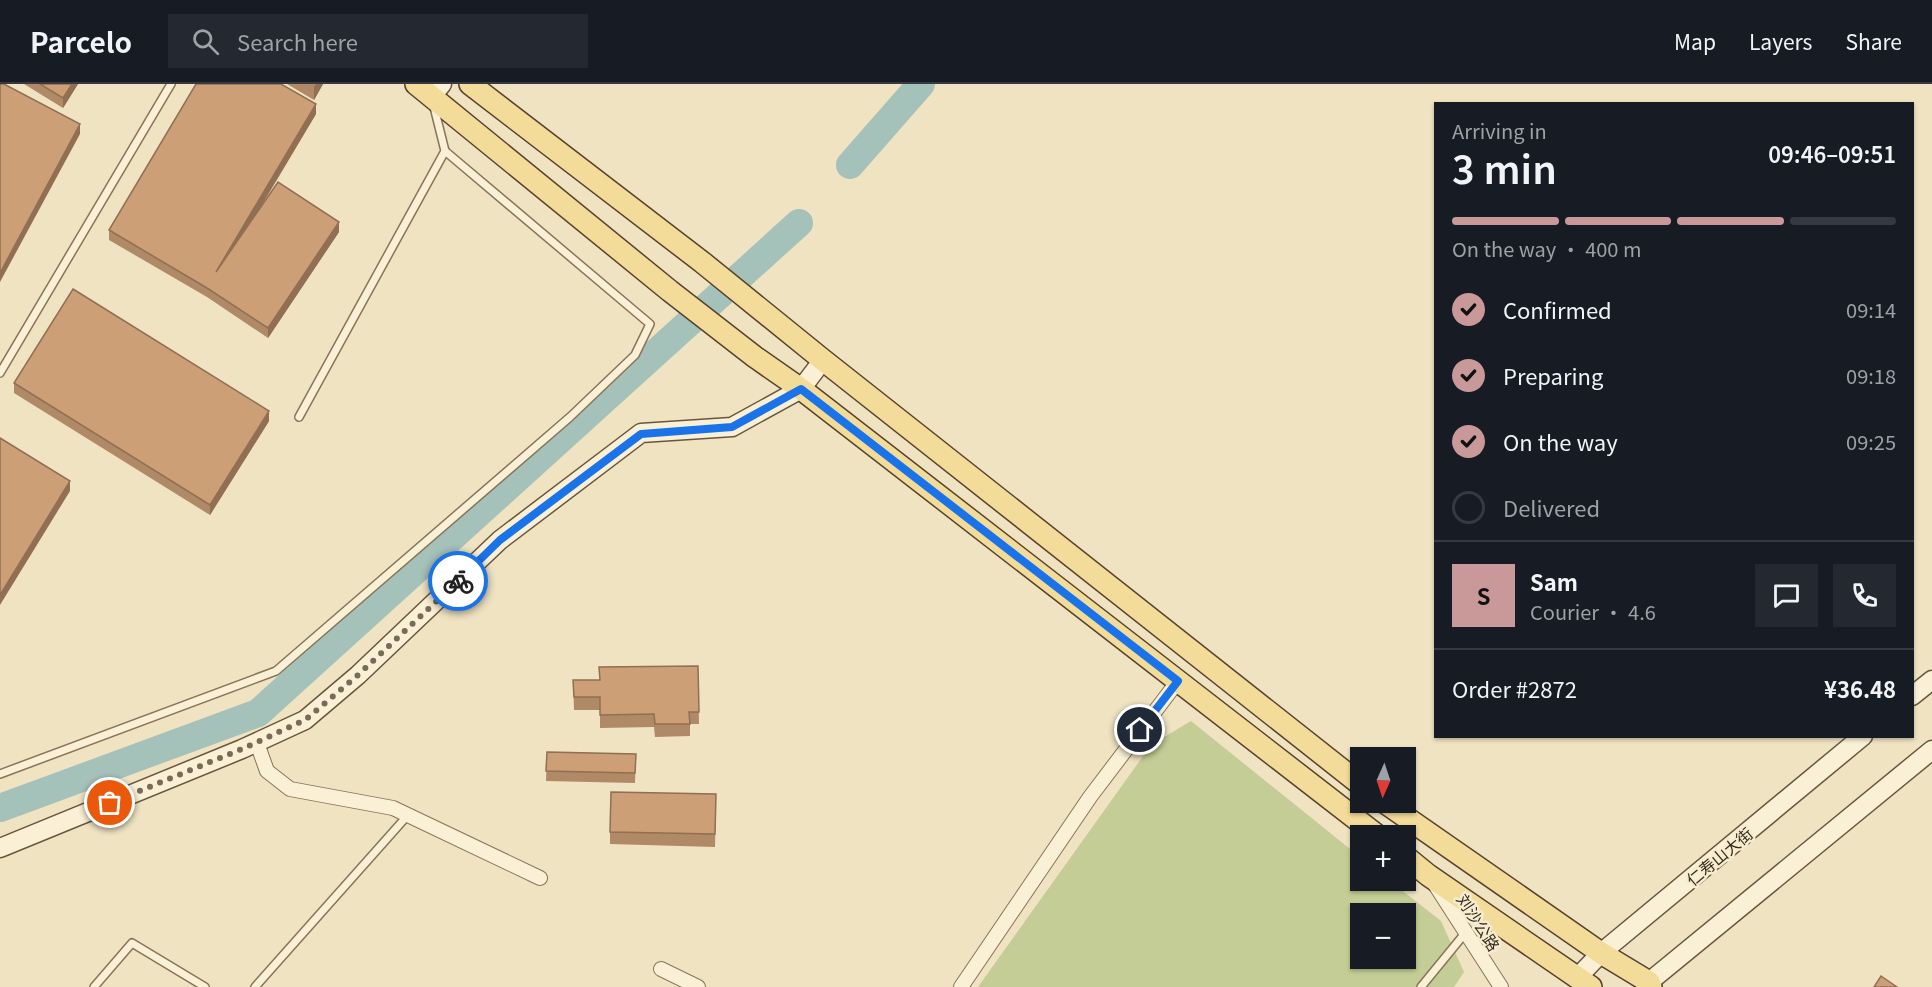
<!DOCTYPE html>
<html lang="en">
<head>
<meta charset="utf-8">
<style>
  body { margin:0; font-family:Georgia,"Noto Sans SC",serif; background:#242831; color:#f1f3f6; height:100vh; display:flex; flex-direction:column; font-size:22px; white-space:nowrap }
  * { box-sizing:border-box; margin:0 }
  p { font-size:20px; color:#9ea1a6 }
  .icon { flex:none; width:33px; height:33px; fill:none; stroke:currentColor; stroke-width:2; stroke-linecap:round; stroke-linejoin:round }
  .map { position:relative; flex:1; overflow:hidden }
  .side { position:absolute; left:1434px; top:18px; width:480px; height:636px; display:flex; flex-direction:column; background:#171b24; border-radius:0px; box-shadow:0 2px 4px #0004 }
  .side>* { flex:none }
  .needle { width:39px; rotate:183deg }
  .buttons { position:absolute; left:1350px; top:663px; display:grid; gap:12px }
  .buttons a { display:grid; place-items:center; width:66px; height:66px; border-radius:0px; background:#171b24; box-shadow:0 2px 4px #0004; font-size:30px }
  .pin { position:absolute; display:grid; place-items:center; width:51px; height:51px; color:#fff; margin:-26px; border:3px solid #fff; border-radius:50%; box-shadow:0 2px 6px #0007 }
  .courier { position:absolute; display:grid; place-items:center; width:60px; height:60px; margin:-30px; border:4px solid #1a73e8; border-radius:50%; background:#fff; color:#222; box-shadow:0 2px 8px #0007 }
  .headline em { font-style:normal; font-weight:600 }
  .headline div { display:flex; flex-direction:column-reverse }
  .headline { display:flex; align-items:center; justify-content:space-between; height:102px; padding:0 18px }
  h1 { font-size:39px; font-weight:600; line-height:45px }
  .bar { display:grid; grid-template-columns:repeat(4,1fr); gap:9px 6px; align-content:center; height:72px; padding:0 18px }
  .bar i { height:8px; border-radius:4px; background:#363941 }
  .bar .selected { background:#c99999 }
  .bar p { grid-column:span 4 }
  .line { display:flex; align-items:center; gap:15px; padding:0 18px; border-top:2px solid #363941 }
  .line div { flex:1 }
  .round { display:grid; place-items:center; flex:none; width:63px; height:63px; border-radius:0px; background:#242831 }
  ol { padding:0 18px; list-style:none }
  li { display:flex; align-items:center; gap:18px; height:66px }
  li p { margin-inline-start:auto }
  li .icon { padding:6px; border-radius:50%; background:#c99999; color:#111; stroke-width:4 }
  li:last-child { color:#9ea1a6 }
  li i { width:33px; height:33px; border:3px solid #363941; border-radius:50% }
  header { display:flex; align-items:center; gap:36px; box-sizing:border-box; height:84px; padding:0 30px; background:#171b24; border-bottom:2px solid #363941 }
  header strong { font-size:28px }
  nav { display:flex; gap:33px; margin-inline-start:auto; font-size:21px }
  .search { width:420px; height:54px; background:#242831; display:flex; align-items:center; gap:15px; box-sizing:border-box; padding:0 21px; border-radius:0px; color:#9ea1a6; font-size:22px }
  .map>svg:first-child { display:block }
  .green { fill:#c4cd95; fill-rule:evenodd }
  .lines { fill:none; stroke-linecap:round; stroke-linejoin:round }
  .river { stroke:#a4c1ba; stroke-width:28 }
  .lane-casing { stroke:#897459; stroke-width:10 }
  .street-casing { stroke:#897459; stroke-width:16 }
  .secondary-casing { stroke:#6a553c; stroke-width:21 }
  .primary-casing { stroke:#56422d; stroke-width:24 }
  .lane { stroke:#f9f0d5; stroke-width:7 }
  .street { stroke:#f9f0d5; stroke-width:14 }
  .secondary { stroke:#f9f0d5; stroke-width:18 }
  .primary { stroke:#f3db99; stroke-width:21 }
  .wall { fill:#b08966 }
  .shaded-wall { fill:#906f53 }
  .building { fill:#cd9f77; stroke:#906f53; stroke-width:1.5 }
  .done { stroke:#786b57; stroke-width:6; stroke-dasharray:0 10.8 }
  .route { stroke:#1a73e8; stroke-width:8 }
  .labels { text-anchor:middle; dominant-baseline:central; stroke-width:5; stroke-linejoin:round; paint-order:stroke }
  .street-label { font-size:16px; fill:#382b1d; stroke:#f6edd1 }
</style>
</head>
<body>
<header>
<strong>Parcelo</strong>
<div class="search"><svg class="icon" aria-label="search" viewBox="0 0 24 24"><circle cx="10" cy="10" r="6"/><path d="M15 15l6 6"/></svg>Search here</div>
<nav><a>Map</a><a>Layers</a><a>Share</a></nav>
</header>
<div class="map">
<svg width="1932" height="903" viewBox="0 0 1932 903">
  <rect width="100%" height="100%" fill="#efe3c2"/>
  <path class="green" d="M1191,637L1360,773V796L1390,797L1441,837L1464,888L1454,903H978L1151,661ZM1360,830H1406V874H1360Z"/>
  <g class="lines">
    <g class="river">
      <polyline points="850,81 921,0"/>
      <polyline points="0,724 258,629 799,139"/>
    </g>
    <defs>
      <g id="lane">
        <polyline points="0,289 171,0"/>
        <polyline points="299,333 445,67 434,23"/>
        <polyline points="0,690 276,587 570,333 635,271 650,240 445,67"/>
        <polyline points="94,903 132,859 205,903"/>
        <polyline points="255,903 408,731"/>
        <polyline points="1421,903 1466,848"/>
      </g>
      <g id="street">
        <polyline points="257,659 267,687 290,705 393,724 540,794"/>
        <polyline points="1434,799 1501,903"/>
        <polyline points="661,885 698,903"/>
        <polyline points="961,903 1090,713 1178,597"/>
      </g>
      <g id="secondary">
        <polyline points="432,12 442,0"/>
        <polyline points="1912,612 1932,596"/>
        <polyline points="0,764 242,665 305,636 358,591 500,456 641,349 732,343 801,305 823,276"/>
        <polyline points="1577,894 1601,869 1863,652"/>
        <polyline points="1646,903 1649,898 1932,666"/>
      </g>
      <g id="primary">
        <polyline points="416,0 670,207 755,273 801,305 1378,752"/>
        <polyline points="470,0 702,178 823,276 1360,700"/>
        <polyline points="1384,718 1601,869 1649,898 1651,903"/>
        <polyline points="1406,773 1428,791 1591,903"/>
      </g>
    </defs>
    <use href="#lane" class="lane-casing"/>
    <use href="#street" class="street-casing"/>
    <use href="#secondary" class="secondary-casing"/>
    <use href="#primary" class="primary-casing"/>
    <use href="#lane" class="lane"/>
    <use href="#street" class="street"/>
    <use href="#secondary" class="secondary"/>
    <use href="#primary" class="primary"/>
  </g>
  <g class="wall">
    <polygon points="24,0 78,0 63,24"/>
    <polygon points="287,0 323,0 314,16"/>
    <polygon points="316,30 259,126 339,148 268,254 207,213 109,156 109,146"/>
    <polygon points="14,299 269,337 210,431 14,309"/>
    <polygon points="698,582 699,640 690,640 690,652 655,653 654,643 600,644 600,626 574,626 573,596 599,596"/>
    <polygon points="547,668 636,670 635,699 546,697"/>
    <polygon points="716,710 715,763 610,760 610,748"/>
  </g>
  <g class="shaded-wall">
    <polygon points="72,0 78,0 63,24 63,14"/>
    <polygon points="316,0 323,0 314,16 314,3"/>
    <polygon points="316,20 316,30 216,197 216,188"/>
    <polygon points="80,40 80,50 0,198 0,189"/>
    <polygon points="339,138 339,148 268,254 268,244"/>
    <polygon points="269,327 269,337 210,431 210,421"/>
    <polygon points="70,397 70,407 0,521 0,511"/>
  </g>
  <g class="building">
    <polygon points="1,0 4,0 80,40 0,189 0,2"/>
    <polygon points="40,0 72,0 63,14"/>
    <polygon points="196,0 281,0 316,20 216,188 278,98 339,138 268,244 207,204 109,146"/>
    <polygon points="73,205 269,327 210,421 14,299"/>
    <polygon points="0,354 70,397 0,511"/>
    <polygon points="698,582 699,628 689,628 690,640 655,640 654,630 600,631 600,613 574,613 573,596 600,596 599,583"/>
    <polygon points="547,668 636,670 635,689 546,687"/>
    <polygon points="611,708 716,710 715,750 610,748"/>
    <polygon points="1881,892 1897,903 1874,903"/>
  </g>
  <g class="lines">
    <polyline class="done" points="110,719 242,665 305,636 358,591 458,497"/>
    <polyline class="route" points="458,497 500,456 641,350 732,343 801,305 1178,597 1140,646"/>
  </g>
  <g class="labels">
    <g class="street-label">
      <text transform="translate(1719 772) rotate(-40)">仁寿山大街</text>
      <text transform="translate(1479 838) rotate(57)">刘沙公路</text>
    </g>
  </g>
</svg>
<div class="buttons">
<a><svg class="needle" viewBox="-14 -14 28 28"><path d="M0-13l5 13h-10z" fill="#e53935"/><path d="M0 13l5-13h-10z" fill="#9ea1a6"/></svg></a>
<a>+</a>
<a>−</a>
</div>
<div class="pin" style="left:110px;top:719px;background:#ea580c"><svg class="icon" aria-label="bag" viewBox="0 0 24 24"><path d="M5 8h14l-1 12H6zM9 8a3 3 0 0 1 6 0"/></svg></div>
<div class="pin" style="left:1140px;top:646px;background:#1f2937"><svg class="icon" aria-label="home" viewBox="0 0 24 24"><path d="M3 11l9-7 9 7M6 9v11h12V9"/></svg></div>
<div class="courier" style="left:458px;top:497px"><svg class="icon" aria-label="bike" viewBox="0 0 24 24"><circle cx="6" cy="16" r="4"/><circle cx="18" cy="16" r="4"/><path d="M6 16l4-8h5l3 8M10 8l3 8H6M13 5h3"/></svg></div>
<section class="side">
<div class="headline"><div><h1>3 min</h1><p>Arriving in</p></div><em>09:46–09:51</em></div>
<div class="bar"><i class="selected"></i><i class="selected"></i><i class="selected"></i><i></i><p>On the way · 400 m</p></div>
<ol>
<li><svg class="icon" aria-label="check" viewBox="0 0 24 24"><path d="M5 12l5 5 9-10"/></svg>Confirmed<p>09:14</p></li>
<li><svg class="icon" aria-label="check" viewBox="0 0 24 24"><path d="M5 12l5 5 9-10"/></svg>Preparing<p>09:18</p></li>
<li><svg class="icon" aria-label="check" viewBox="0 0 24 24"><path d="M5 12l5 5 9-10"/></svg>On the way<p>09:25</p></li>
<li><i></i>Delivered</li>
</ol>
<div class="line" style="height:108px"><b class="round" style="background:#c99999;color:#111">S</b><div><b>Sam</b><p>Courier · 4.6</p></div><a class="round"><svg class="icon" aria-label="chat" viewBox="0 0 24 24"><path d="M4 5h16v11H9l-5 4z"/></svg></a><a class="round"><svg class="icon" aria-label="phone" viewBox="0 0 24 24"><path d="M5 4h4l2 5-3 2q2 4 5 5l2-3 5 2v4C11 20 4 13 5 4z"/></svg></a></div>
<div class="line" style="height:78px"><div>Order #2872</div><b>¥36.48</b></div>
</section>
</div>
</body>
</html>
